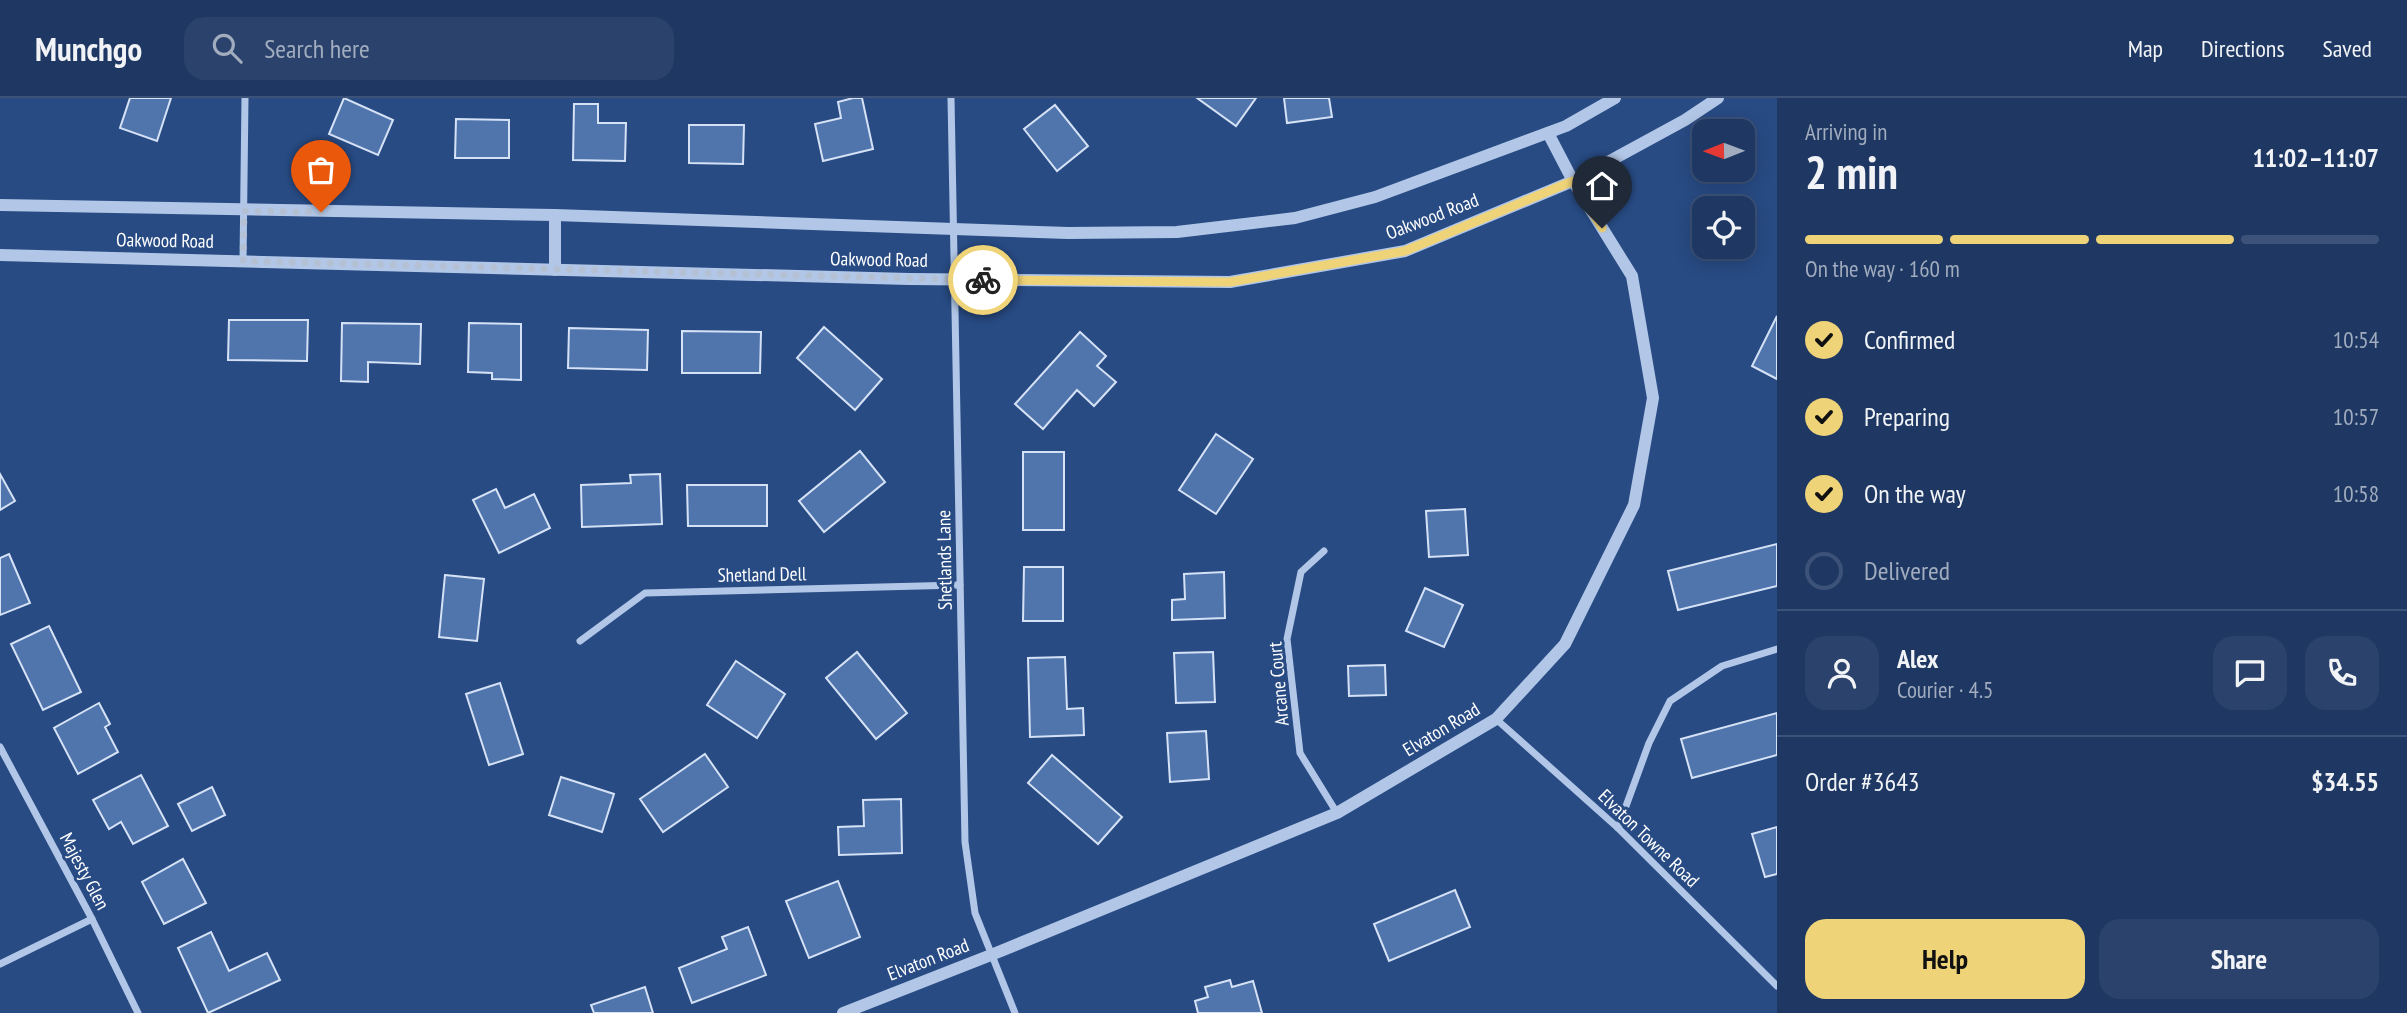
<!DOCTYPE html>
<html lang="en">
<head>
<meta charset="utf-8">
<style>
  body { margin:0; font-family:"PT Sans Narrow",sans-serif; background:#2b436c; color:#f1f3f6; height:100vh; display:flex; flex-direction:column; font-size:26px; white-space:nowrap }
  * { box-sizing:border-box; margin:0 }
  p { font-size:23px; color:#a1acbe }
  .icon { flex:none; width:38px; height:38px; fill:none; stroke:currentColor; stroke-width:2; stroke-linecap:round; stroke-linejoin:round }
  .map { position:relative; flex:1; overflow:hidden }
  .details { display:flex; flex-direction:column; background:#1e3863; width:630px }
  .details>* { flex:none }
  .needle { width:46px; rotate:269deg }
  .buttons { position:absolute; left:1692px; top:21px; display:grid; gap:14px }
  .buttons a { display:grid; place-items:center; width:63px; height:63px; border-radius:14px; background:#1e3863; box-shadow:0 4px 18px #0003,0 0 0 2px #3c5278; font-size:35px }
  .pin { position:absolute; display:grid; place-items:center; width:60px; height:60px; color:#fff; margin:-72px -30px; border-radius:50% 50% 50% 0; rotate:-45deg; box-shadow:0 0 7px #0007 }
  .pin .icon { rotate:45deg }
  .courier { position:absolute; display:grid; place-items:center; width:70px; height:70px; margin:-35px; border:5px solid #efd378; border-radius:50%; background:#fff; color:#222; box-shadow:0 2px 9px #0007 }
  .headline em { font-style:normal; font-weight:800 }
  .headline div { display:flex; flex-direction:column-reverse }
  .headline { display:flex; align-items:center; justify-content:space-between; height:119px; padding:0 28px }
  h1 { font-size:46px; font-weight:800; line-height:52px }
  .bar { display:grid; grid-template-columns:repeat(4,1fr); gap:10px 7px; align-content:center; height:84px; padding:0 28px }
  .bar i { height:9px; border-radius:5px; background:#3c5278 }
  .bar .selected { background:#efd378 }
  .bar p { grid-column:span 4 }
  .line { display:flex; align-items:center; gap:18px; padding:0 28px; border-top:2px solid #3c5278 }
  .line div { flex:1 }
  .round { display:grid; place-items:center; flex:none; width:74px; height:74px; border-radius:21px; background:#2b436c }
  ol { padding:0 28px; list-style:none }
  li { display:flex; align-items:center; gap:21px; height:77px }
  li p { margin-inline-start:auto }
  li .icon { padding:7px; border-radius:50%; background:#efd378; color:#111; stroke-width:4 }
  li:last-child { color:#a1acbe }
  li i { width:38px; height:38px; border:4px solid #3c5278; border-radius:50% }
  .cta { display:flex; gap:14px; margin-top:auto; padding:14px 28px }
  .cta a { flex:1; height:80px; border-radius:21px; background:#efd378; color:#111; font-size:28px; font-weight:800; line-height:80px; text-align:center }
  .cta a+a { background:#2b436c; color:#f1f3f6 }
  header { display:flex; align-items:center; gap:42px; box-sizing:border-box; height:98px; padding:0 35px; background:#1e3863; border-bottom:2px solid #3c5278 }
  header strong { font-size:33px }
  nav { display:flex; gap:38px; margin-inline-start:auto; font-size:24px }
  .search { width:490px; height:63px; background:#2b436c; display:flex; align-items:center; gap:18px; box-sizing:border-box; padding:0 24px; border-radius:21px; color:#a1acbe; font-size:26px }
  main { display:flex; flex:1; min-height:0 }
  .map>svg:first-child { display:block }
  .building { fill:#5074ac; stroke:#d5e2f6; stroke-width:2 }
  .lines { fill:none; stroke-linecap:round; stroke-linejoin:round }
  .minor { stroke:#b2c7e7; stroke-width:7 }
  .tertiary { stroke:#b2c7e7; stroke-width:12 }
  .done { stroke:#b4c0d4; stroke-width:7; stroke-dasharray:0 12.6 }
  .route { stroke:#efd378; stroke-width:9 }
  .labels { text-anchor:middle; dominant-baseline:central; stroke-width:6; stroke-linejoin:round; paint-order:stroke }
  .street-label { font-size:19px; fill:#fff; stroke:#284b84 }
</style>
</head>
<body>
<header>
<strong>Munchgo</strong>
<div class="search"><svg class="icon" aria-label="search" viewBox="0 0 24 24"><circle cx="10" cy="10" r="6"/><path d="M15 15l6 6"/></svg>Search here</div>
<nav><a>Map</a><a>Directions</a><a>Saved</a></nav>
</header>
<main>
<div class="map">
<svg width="1777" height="915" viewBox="0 0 1777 915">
  <rect width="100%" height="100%" fill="#284b84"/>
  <g class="building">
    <polygon points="130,0 171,0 157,43 120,30"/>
    <polygon points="344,0 393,22 378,57 329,36"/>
    <polygon points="853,0 862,0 873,51 823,63 815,26 841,20 838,4"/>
    <polygon points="1197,0 1256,0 1236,28"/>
    <polygon points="1284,0 1329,0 1332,19 1287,25"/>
    <polygon points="574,6 598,6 598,25 626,25 625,63 573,62"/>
    <polygon points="1055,7 1088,48 1057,73 1024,31"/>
    <polygon points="456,21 509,22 509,60 455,60"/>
    <polygon points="689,27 744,27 743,66 689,65"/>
    <polygon points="1777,218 1777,281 1752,268"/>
    <polygon points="229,222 308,222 307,263 228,262"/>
    <polygon points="342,225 421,226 420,266 368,264 368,284 341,283"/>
    <polygon points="469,225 521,226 521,282 492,281 492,275 468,274"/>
    <polygon points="824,229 882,281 855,312 797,260"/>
    <polygon points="569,230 648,232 647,272 568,270"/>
    <polygon points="682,233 761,234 760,275 682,275"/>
    <polygon points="1080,234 1106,258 1097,268 1116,284 1094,308 1077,292 1043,331 1015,306"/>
    <polygon points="1216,336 1253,361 1216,416 1179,392"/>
    <polygon points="860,353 885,384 824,434 799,403"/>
    <rect x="1023" y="354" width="41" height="78"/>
    <polygon points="0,376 15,403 0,412"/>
    <polygon points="660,376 662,426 582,429 581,387 631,385 630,377"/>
    <polygon points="687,387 767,387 767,428 688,428"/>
    <polygon points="496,391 505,410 534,396 550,430 499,455 473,402"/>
    <polygon points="1465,411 1468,457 1429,459 1426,413"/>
    <polygon points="1777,446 1777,488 1678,512 1668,473"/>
    <polygon points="9,456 30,505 0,517 0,460"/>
    <polygon points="1024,469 1063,469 1063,523 1023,523"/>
    <polygon points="1224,474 1225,520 1172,522 1172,502 1185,501 1184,476"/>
    <polygon points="445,477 484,481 477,543 439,539"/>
    <polygon points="1425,490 1463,507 1444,549 1406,533"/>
    <polygon points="49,528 81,594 43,612 11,546"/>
    <polygon points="857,554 907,615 876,641 826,580"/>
    <polygon points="1213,554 1215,604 1176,605 1174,555"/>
    <polygon points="1065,559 1067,611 1083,610 1084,637 1030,639 1028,560"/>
    <polygon points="736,563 785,596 757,640 707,607"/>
    <polygon points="1385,567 1386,597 1349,598 1348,568"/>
    <polygon points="500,585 523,656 489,667 466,596"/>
    <polygon points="99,605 110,626 105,629 118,654 78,676 54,630"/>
    <polygon points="1777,615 1777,657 1692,680 1681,641"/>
    <polygon points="1206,633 1209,681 1170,684 1167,635"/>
    <polygon points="705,656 728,689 663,734 640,701"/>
    <polygon points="1052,657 1122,719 1098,746 1028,685"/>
    <polygon points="141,677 168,728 133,746 121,724 109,731 93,702"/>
    <polygon points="561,679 614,696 602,734 549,717"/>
    <polygon points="212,689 225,717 192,733 178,706"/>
    <polygon points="901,701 902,755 839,757 838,729 864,728 863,702"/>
    <polygon points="1777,729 1777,776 1765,779 1752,736"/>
    <polygon points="183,761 206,805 164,826 142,784"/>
    <polygon points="838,783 860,839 809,860 786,803"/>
    <polygon points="1455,792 1470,829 1389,863 1374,826"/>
    <polygon points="748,829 766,877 692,905 679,870 727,851 722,839"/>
    <polygon points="211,834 229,873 267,855 280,882 208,915 178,850"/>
    <polygon points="1230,882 1232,889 1253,883 1262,915 1198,915 1195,903 1208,899 1205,889"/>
    <polygon points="645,889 653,915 594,915 591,907"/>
  </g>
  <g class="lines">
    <g class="minor">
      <polyline points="951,0 965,744 975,815 1015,915"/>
      <polyline points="243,163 245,0"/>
      <polyline points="1324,453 1301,474 1287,541 1300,655 1337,715"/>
      <polyline points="580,543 645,495 960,487"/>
      <polyline points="1496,621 1618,730 1777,888"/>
      <polyline points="0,649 92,821 138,915"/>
      <polyline points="1618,730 1649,645 1670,603 1722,568 1777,551"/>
      <polyline points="0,866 92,821"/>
    </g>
    <g class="tertiary">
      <polyline points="0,107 555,117 1068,135 1177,134 1295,120 1375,99 1566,28 1615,0"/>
      <polyline points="555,117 555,172"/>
      <polyline points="0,157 909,181 1230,184 1405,153 1573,83 1685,22 1718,0"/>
      <polyline points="843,915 991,857 1337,715 1496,621 1565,546 1634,407 1653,300 1632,178 1573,83 1548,35"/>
    </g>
  </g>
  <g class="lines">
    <polyline class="done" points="321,114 244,113 243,163 983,182"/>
    <polyline class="route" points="983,182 1230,184 1405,153 1573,83 1602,130"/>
  </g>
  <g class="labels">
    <g class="street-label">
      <text transform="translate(1432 118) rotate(-21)">Oakwood Road</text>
      <text transform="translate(165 142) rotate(1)">Oakwood Road</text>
      <text transform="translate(879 161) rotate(1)">Oakwood Road</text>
      <text transform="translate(944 462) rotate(-91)">Shetlands Lane</text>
      <text transform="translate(762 476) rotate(-1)">Shetland Dell</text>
      <text transform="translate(1278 586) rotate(-95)">Arcane Court</text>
      <text transform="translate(1441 631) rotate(-31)">Elvaton Road</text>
      <text transform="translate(1649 740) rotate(44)">Elvaton Towne Road</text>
      <text transform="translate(85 773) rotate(62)">Majesty Glen</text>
      <text transform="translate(928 861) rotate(-21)">Elvaton Road</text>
    </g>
  </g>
</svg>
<div class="buttons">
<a><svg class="needle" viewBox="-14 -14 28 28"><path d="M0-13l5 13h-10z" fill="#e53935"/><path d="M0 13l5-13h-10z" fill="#a1acbe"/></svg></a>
<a><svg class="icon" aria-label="locate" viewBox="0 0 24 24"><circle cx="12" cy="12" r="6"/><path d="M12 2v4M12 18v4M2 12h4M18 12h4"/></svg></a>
</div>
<div class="pin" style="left:321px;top:114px;background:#ea580c"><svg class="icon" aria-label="bag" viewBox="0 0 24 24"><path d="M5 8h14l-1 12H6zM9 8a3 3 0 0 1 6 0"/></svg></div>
<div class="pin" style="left:1602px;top:130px;background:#1f2937"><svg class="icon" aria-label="home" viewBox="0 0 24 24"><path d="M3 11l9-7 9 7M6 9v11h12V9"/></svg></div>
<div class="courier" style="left:983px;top:182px"><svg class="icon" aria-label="bike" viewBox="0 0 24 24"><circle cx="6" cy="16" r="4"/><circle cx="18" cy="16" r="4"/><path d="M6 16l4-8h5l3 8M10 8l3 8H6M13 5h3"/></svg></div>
</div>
<section class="details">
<div class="headline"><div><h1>2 min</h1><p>Arriving in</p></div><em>11:02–11:07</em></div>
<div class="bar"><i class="selected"></i><i class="selected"></i><i class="selected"></i><i></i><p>On the way · 160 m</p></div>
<ol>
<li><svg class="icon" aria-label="check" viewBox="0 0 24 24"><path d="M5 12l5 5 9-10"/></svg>Confirmed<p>10:54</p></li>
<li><svg class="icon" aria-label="check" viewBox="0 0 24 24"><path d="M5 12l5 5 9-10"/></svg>Preparing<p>10:57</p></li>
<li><svg class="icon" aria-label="check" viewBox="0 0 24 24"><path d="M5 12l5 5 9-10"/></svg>On the way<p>10:58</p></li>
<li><i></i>Delivered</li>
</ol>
<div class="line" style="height:126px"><a class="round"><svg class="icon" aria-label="person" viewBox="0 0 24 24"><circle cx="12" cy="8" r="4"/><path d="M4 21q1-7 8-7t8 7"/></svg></a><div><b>Alex</b><p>Courier · 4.5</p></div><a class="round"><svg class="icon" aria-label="chat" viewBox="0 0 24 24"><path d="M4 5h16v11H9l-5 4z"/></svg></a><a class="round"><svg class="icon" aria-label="phone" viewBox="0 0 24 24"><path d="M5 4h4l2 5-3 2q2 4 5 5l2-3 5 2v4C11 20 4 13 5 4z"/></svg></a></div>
<div class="line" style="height:91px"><div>Order #3643</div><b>$34.55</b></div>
<div class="cta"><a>Help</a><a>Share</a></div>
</section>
</main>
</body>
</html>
